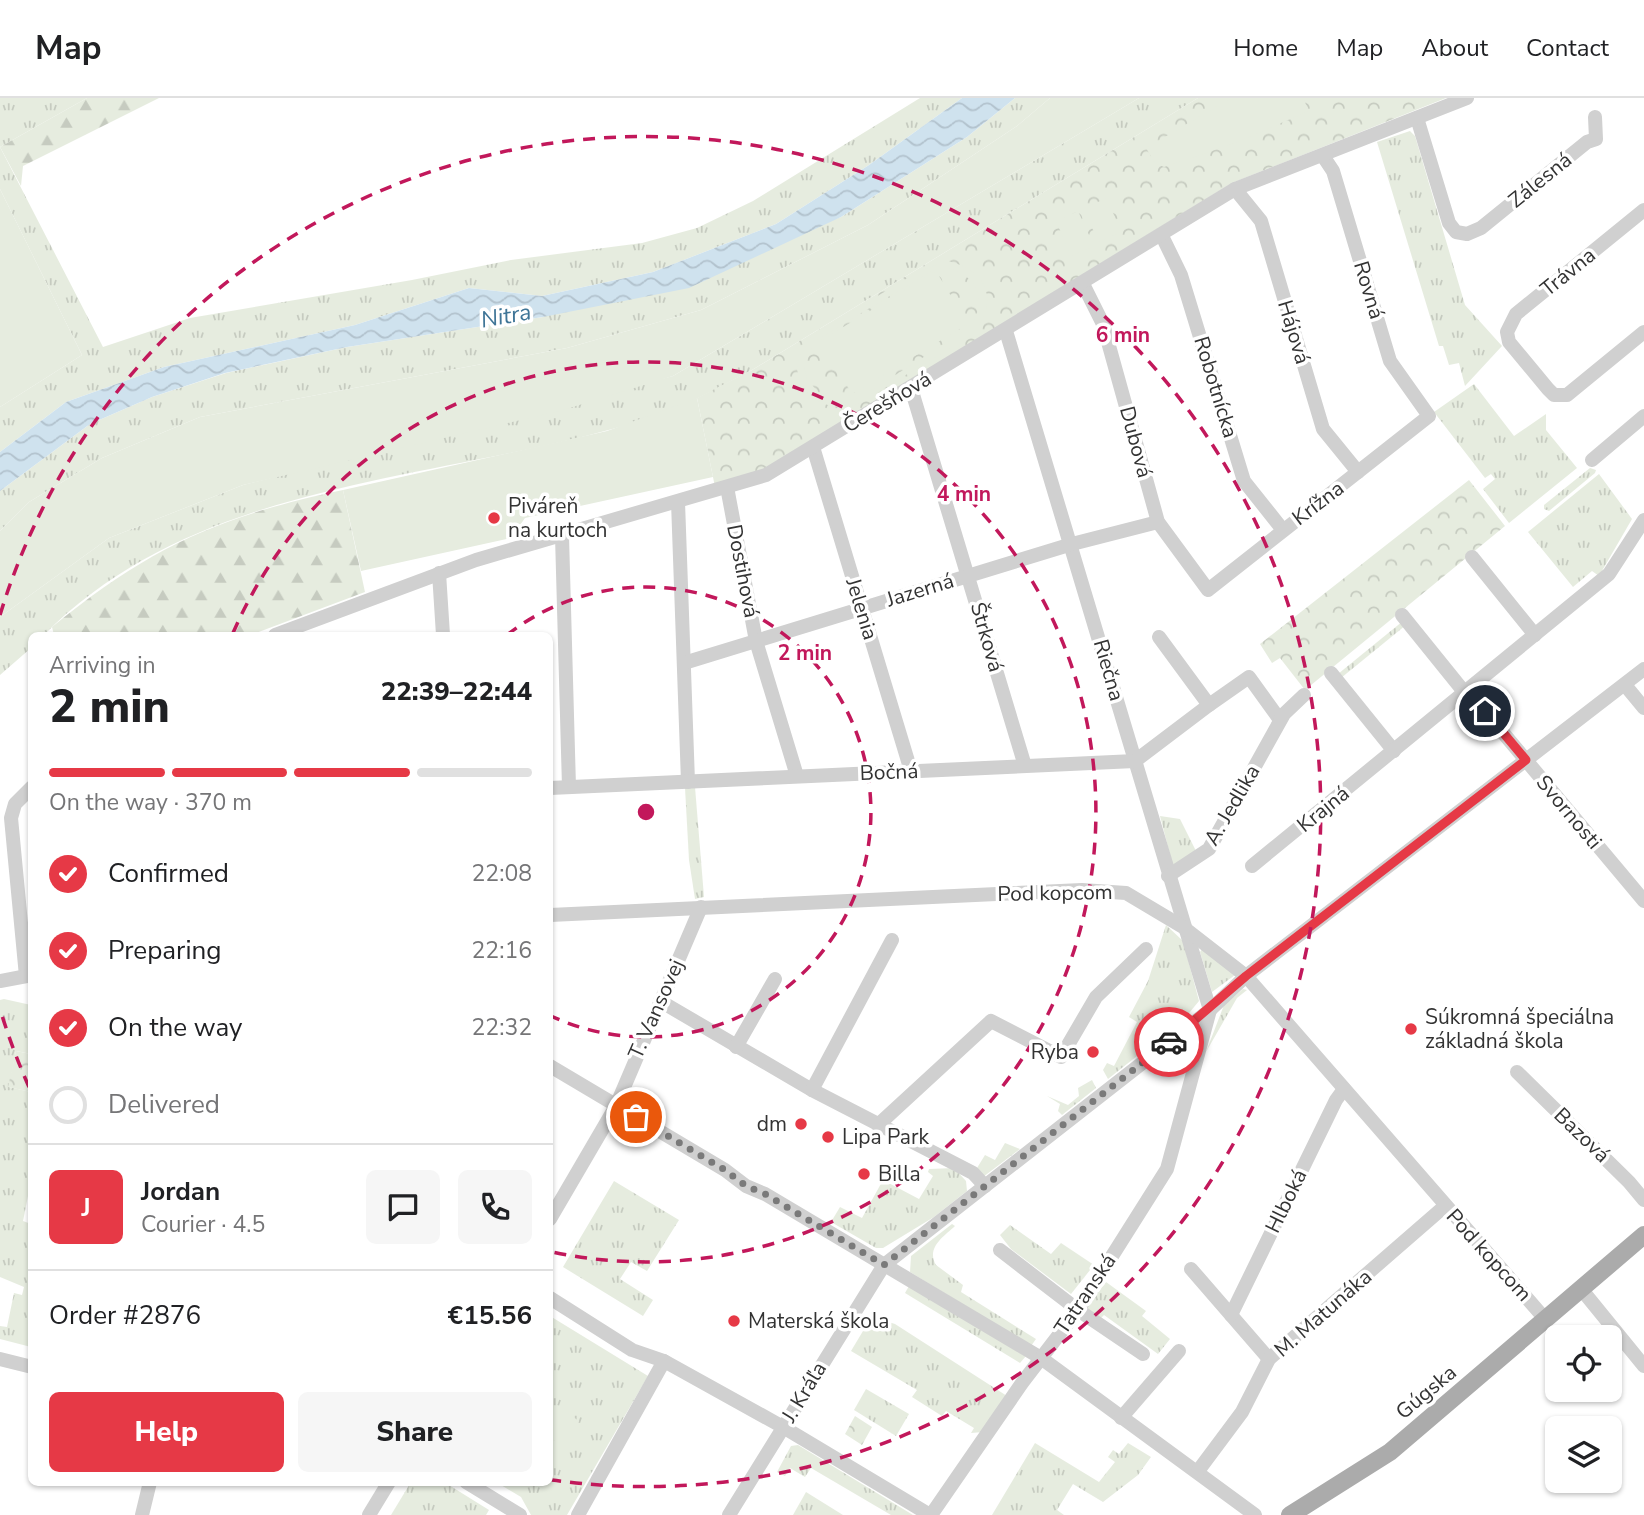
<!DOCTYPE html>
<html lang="en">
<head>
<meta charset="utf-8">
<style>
  body { margin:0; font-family:"Nunito Sans",sans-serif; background:#f6f6f6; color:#202124; height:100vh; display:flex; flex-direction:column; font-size:26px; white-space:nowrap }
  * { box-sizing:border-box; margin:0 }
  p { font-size:23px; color:#757577 }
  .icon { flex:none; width:38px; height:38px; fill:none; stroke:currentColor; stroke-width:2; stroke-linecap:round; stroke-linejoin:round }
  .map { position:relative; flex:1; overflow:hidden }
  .drawer { position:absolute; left:28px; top:534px; width:525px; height:854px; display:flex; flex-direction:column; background:#fff; border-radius:10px; box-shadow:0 2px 5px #0004 }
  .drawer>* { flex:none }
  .controls { position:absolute; left:1545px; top:1227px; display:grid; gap:14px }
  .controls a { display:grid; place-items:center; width:77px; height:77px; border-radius:10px; background:#fff; box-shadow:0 2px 5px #0004; font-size:35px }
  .pin { position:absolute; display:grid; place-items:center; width:60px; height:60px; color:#fff; margin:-30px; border:4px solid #fff; border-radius:50%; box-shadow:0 2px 7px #0007 }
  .courier { position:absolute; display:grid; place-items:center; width:70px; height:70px; margin:-35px; border:5px solid #e63946; border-radius:50%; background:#fff; color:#222; box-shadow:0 2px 9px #0007 }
  .headline em { font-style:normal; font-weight:800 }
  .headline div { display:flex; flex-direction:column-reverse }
  .headline { display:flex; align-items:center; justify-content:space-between; height:119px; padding:0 21px }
  h1 { font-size:46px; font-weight:800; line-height:52px }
  .bar { display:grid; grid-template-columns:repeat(4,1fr); gap:10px 7px; align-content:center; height:84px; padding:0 21px }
  .bar i { height:9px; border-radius:5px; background:#e0e0e0 }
  .bar .on { background:#e63946 }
  .bar p { grid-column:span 4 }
  .line { display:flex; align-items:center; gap:18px; padding:0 21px; border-top:2px solid #e0e0e0 }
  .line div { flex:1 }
  .round { display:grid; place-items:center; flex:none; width:74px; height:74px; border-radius:10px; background:#f6f6f6 }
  ol { padding:0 21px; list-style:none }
  li { display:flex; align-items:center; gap:21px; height:77px }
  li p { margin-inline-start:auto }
  li .icon { padding:7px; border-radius:50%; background:#e63946; color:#fff; stroke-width:4 }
  li:last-child { color:#757577 }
  li i { width:38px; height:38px; border:4px solid #e0e0e0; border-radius:50% }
  .primary-button { display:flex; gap:14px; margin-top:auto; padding:14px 21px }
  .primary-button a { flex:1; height:80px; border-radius:10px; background:#e63946; color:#fff; font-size:28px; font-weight:800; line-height:80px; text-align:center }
  .primary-button a+a { background:#f6f6f6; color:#202124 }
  header { display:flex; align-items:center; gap:42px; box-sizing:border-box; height:98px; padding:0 35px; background:#fff; border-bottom:2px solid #e0e0e0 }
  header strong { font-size:33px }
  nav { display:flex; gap:38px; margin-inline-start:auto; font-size:24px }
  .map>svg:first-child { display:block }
  .grass { fill:url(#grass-tufts) }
  .forest { fill:url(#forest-firs) }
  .park { fill:url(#park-crowns) }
  .garden { fill:#e6ecdf; fill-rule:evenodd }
  .water { fill:url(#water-waves) }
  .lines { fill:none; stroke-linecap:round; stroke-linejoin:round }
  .minor { stroke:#d0d0d0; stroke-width:14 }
  .major { stroke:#ababab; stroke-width:18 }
  .done { stroke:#7a7a7a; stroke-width:7; stroke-dasharray:0 12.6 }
  .route { stroke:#e63946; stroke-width:9 }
  .ring { fill:none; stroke:#c2185b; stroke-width:3.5; stroke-dasharray:12 9 }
  .poi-dot { fill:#e63946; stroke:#fff; stroke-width:2.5 }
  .labels { text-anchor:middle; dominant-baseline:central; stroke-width:7; stroke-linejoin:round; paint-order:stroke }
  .street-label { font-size:21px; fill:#333; stroke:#fff }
  .poi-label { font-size:21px; fill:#333; stroke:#fff; text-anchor:start }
  .water-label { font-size:23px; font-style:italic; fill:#3f7597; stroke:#fff }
  .centre { fill:#c2185b; stroke:#fff; stroke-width:3.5 }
  .ring-label { font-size:21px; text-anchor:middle; font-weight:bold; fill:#c2185b; stroke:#fff; stroke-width:7; stroke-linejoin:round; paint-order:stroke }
</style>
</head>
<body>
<header>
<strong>Map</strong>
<nav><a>Home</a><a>Map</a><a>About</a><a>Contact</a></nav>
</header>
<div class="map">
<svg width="1644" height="1417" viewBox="0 0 1644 1417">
  <defs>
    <pattern id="grass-tufts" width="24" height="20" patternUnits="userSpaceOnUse" patternTransform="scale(1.75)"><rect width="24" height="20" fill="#e6ecdf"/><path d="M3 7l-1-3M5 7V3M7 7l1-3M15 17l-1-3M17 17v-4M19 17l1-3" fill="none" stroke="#c6cbc0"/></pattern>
    <pattern id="forest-firs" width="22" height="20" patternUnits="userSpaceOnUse" patternTransform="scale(1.75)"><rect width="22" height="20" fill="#e6ecdf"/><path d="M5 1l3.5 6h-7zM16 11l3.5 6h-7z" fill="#c6cbc0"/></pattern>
    <pattern id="park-crowns" width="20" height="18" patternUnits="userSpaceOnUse" patternTransform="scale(1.75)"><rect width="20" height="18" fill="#e6ecdf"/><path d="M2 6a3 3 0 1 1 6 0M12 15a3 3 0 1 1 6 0" fill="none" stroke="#c6cbc0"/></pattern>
    <pattern id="water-waves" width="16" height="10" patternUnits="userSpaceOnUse" patternTransform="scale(1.75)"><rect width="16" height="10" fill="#cfe2ee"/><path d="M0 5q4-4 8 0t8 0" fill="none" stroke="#b2c2cd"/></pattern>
  </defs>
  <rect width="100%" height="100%" fill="#fff"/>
  <g class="grass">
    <polygon points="0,0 87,0 0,49 103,249 190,220 412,182 511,162 642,145 697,130 753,103 920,0 962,0 869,67 776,126 653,174 542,198 469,190 355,227 164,269 66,304 0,354 0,309 82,257 0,91"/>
    <polygon points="1015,0 1050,0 1017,28 868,127 701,212 567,250 200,319 102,360 29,404 0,433 0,393 90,326 152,299 226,275 347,249 543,219 841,119 967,39"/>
    <path d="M1139,0H1198L752,272C718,290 684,309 646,321C445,385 202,377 44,537H32L31,550L0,577V519L109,440L243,387L673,278Z"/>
    <polygon points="1410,33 1415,38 1465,207 1502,248 1465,288 1459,265 1449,267 1443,248 1439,248 1377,44"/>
    <polygon points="1474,286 1514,338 1546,316 1546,332 1577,370 1509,425 1483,391 1495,381 1491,376 1485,380 1434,314"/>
    <polygon points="1590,370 1596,372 1595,375 1549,413 1544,411 1544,407"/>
    <polygon points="1599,376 1632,421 1599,478 1592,473 1573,489 1528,434"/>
    <polygon points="1403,523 1406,527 1341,580 1338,576"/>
    <polygon points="695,689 704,799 695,801 689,762 685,690"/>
    <polygon points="1160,718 1180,721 1197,755 1173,768"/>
    <polygon points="1166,827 1183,843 1199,903 1185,920 1108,981 1103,972 1107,965 1114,968 1137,924 1129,919 1148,883"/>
    <polygon points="1202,851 1235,877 1212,894 1200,854"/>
    <polygon points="1243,891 1247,892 1237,900 1206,954 1224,907"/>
    <polygon points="4,901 31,907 31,956 16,953 9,989 31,994 31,1083 23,1123 31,1126 31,1249 0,1241 0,1228 7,1229 14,1195 22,1197 24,1189 0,1179 0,902"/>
    <polygon points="1092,982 1096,990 1062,1017 1058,1013 1060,1006 1047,998 1068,1007 1079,998 1078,990"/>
    <polygon points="1005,1045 1020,1051 983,1079 977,1070 985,1057 995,1062"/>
    <polygon points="954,1070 966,1083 967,1093 934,1119 883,1150 876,1150 831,1124 840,1109 862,1120 883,1082 919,1101 933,1078 928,1074 929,1071"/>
    <polygon points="614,1083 679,1122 647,1173 631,1164 620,1181 653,1202 643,1218 563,1169"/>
    <path d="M952,1126L955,1128C943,1139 926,1150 936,1167L963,1187L961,1194L1036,1241L1031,1248L910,1174L911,1158Z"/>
    <polygon points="1010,1127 1051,1156 1061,1145 1094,1167 1071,1196 1011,1151 1000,1137"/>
    <polygon points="1106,1184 1146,1213 1142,1218 1170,1241 1158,1256 1104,1217 1099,1222 1085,1210"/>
    <polygon points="909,1188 1026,1258 1020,1265 905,1195"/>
    <polygon points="550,1218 648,1278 567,1417 531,1417 521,1399 496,1384 550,1384"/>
    <polygon points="879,1221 895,1226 1007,1298 983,1334 971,1335 974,1330 946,1313 942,1318 912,1299 917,1292 851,1253 869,1223"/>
    <polygon points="866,1291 909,1316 896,1338 854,1312"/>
    <polygon points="1035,1345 1099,1384 1115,1364 1108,1359 1113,1352 1119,1356 1128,1345 1151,1359 1138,1377 1103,1404 1073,1386 1057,1412 1064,1417 992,1417"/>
    <polygon points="798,1347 913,1417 891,1417 811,1370 805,1379 790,1370 785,1378 777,1374 791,1348"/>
    <polygon points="411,1384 444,1384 489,1412 486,1417 391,1417"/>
    <polygon points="806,1394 843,1417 793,1417"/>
  </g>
  <g class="forest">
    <polygon points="87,0 159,0 23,68 21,88 0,49"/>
    <path d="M343,392L365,494L251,537H54L52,529C149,449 220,418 343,392Z"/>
  </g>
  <g class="park">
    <polygon points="1198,0 1446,0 1232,85 765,371 715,389 697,300 752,272"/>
    <polygon points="1469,382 1505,428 1305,592 1280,560 1272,565 1260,546"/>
    <polygon points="16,953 31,956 31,994 8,989"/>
    <polygon points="855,1318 872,1329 862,1347 845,1336"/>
  </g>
  <g class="garden">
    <polygon points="1050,0 1139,0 673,278 563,312 243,387 109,440 0,519 0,433 29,404 102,360 200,319 567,250 701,212 868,127 1017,28"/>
    <polygon points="1231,0 1303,0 1309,13 1235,45 1164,69 1155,65 1146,50"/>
    <polygon points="0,91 82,257 0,309"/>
    <polygon points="1107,100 1121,134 1098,144 1084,110"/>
    <polygon points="1078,113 1094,148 1071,158 1056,123"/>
    <path d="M948,163C989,173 999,204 973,236C947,252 921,268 894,284C881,292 867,304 852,308C832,312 810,304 801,285C792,267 801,251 813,237L919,173ZM947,170C979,177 989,206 968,231L859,300L848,303L824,301L807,281L804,268L807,256L818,241L933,172Z"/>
    <polygon points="936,173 968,226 852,296 820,243"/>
    <polygon points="697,300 713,379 525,420 511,440 361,473 343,392 607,333"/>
    <polygon points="566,1314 579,1323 564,1348 550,1340"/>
  </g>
  <polygon class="water" points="962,0 1015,0 967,39 841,119 689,190 543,219 347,249 225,275 152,299 90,326 0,393 0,354 66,304 164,269 355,227 469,190 542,198 653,174 776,126 869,67"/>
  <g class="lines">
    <g class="minor">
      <polyline points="1417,20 1449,125 1456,134 1467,136 1481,130 1587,44 1596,41 1595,19"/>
      <polyline points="1235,91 1261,123 1323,331 1358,374"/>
      <polyline points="1644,112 1516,216 1507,234 1509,244 1548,291 1554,297 1567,297 1644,234"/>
      <polyline points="1162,138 1181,177 1244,383 1283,432"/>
      <polyline points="1083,186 1103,226 1158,424 1208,492 1429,318 1390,263 1333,73 1323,58"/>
      <polyline points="1006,233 1210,912"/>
      <polyline points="911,290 1025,668"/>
      <polyline points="813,349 911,673"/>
      <polyline points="1592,362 1644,318"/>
      <polyline points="727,389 756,543 797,678"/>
      <polyline points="678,404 688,684"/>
      <polyline points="562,438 569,689"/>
      <polyline points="1472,459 1535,537"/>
      <polyline points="439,475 443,537"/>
      <polyline points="1402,517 1465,595"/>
      <polyline points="275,537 476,462 766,377 1235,91 1467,0"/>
      <polyline points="684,565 1072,446 1158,424"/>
      <polyline points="1331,575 1394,653"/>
      <polyline points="1625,587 1644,610"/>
      <polyline points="1468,593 1644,803"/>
      <polyline points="1209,607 1249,579 1280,622"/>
      <polyline points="550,690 1135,663 1209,607 1159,539"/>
      <polyline points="1252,768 1609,476 1644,422"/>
      <polyline points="1168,778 1209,751 1284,616 1304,597"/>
      <polyline points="550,817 1082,792 1126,795 1183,829 1246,878 1546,1222"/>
      <polyline points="26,878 11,720 15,706 32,689"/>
      <polyline points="0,883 32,877"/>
      <polyline points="660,903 812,992 973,1075 985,1088"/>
      <polyline points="736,949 775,881"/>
      <polyline points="550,968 725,1072 746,1088 765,1096 1041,1260 1255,1417"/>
      <polyline points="1517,974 1629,1084 1644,1102"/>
      <polyline points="812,992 892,842"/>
      <polyline points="878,1027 991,923 1061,959 1096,899 1146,851"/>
      <polyline points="550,1121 616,1008 701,809"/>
      <polyline points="1000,1152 1078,1212 1143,1256"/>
      <polyline points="1191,1171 1269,1261"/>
      <polyline points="1582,1192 1644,1268"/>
      <polyline points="550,1200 632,1252 664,1263 783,1329 930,1417"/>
      <polyline points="1231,1217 1336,1002 1344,991"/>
      <polyline points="0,1261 32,1269"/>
      <polyline points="1121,1320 1179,1253"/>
      <polyline points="1198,1373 1242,1314 1269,1261 1445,1108"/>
      <polyline points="466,1384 520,1417"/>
      <polyline points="142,1417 150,1384"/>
      <polyline points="369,1417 389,1384"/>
      <polyline points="578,1417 664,1263"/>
      <polyline points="729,1417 884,1167 1210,912 1246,878 1644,571"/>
      <polyline points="931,1417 1022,1285 1078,1212 1167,1071 1210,912"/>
    </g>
    <polyline class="major" points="1290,1417 1390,1354 1644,1137"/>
  </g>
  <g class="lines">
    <polyline class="done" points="636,1019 725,1072 746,1088 765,1096 884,1167 1169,944"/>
    <polyline class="route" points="1169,944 1246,878 1526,662 1485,613"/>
  </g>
  <g class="ring">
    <path d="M507 537A225 225 0 1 1 551 918"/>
    <path d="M233 535A450 450 0 1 1 552 1154"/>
    <path d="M29 989A675 675 0 0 1 0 911M0 517A675 675 0 1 1 552 1382"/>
  </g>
  <g class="poi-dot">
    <circle cx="494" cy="420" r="7"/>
    <circle cx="1411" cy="931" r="7"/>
    <circle cx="1093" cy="954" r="7"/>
    <circle cx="801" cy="1026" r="7"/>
    <circle cx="828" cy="1039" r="7"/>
    <circle cx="864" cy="1076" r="7"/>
    <circle cx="734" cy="1223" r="7"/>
  </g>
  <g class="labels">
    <g class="street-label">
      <text transform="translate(1540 82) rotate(-39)">Zálesná</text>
      <text transform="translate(1568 174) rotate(-39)">Trávna</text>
      <text transform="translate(1369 192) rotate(73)">Rovná</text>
      <text transform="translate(1294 234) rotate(73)">Hájová</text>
      <text transform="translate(1216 289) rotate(73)">Robotnícka</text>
      <text transform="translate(887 304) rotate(-31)">Čerešňová</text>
      <text transform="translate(1136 344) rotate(75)">Dubová</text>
      <text transform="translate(1318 405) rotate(-37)">Krížna</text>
      <text transform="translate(743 473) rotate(79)">Dostihová</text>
      <text transform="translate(920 492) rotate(-17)">Jazerná</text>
      <text transform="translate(862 511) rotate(73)">Jelenia</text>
      <text transform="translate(987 539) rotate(74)">Štrková</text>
      <text transform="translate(1109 572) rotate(74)">Riečna</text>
      <text transform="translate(889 674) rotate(-2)">Bočná</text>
      <text transform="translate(1232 707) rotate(-60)">A. Jedlika</text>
      <text transform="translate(1323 711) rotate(-39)">Krajná</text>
      <text transform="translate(1569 714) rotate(50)">Svornosti</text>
      <text transform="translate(1055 795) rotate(-1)">Pod kopcom</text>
      <text transform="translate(656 911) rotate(-66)">T. Vansovej</text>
      <text transform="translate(1582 1037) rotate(44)">Bazová</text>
      <text transform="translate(1286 1103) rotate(-64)">Hlboká</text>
      <text transform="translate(1489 1157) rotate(48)">Pod kopcom</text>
      <text transform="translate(1085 1196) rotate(-56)">Tatranská</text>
      <text transform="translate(1323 1215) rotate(-41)">M. Matunáka</text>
      <text transform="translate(804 1294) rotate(-59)">J. Kráľa</text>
      <text transform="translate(1426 1294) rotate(-40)">Gúgska</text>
    </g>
    <g class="poi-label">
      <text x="508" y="408">Piváreň<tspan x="508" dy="24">na kurtoch</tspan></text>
      <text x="1425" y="919">Súkromná špeciálna<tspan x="1425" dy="24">základná škola</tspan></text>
      <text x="1079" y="954" text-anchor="end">Ryba</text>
      <text x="787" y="1026" text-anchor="end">dm</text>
      <text x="842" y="1039">Lipa Park</text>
      <text x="878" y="1076">Billa</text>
      <text x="748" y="1223">Materská škola</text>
    </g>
    <g class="water-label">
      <text transform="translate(506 218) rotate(-10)">Nitra</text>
    </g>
  </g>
  <circle cx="646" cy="714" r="10" class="centre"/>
  <g class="ring-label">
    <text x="1123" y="244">6 min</text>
    <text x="964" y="403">4 min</text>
    <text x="805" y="562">2 min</text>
  </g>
</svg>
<div class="controls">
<a><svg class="icon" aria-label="locate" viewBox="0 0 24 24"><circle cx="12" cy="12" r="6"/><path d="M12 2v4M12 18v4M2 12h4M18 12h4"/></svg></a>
<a><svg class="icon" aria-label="layers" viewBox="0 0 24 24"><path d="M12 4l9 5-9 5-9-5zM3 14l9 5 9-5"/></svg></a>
</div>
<div class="pin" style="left:636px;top:1019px;background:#ea580c"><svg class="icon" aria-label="bag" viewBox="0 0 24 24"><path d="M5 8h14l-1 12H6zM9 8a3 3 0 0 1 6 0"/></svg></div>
<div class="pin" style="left:1485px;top:613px;background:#1f2937"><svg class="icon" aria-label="home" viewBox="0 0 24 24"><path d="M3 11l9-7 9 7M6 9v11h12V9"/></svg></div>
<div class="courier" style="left:1169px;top:944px"><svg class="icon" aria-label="car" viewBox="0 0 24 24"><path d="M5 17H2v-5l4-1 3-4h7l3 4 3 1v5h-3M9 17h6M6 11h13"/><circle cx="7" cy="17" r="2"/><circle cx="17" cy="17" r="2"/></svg></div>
<section class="drawer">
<div class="headline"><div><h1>2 min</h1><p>Arriving in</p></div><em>22:39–22:44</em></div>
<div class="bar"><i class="on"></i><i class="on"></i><i class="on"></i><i></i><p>On the way · 370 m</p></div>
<ol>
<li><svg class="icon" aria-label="check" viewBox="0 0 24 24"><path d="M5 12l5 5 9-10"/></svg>Confirmed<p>22:08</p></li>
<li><svg class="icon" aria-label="check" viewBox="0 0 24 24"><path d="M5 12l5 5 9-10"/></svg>Preparing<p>22:16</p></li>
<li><svg class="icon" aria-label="check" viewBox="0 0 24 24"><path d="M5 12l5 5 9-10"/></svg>On the way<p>22:32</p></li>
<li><i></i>Delivered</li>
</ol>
<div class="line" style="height:126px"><b class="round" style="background:#e63946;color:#fff">J</b><div><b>Jordan</b><p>Courier · 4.5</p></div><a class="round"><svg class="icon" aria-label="chat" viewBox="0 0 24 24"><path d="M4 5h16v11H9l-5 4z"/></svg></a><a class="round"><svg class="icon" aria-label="phone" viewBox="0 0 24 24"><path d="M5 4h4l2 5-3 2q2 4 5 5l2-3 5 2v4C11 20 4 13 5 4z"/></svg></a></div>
<div class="line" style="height:91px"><div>Order #2876</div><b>€15.56</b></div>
<div class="primary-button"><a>Help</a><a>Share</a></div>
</section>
</div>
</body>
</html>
